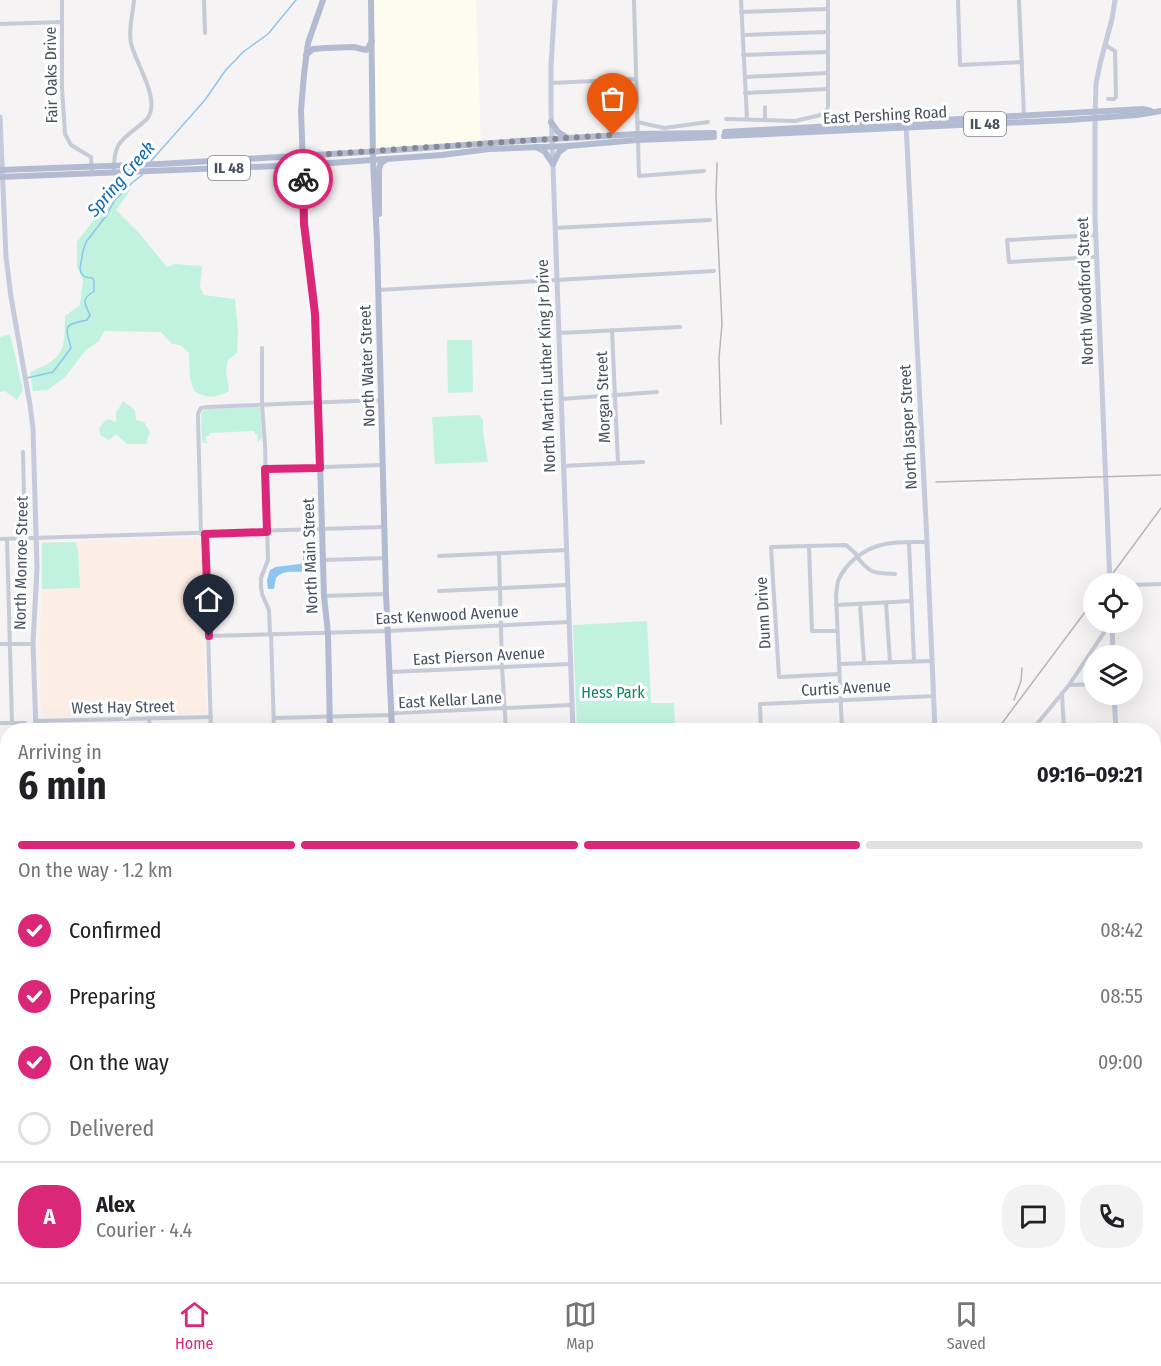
<!DOCTYPE html>
<html lang="en">
<head>
<meta charset="utf-8">
<style>
  body { margin:0; font-family:"Fira Sans Condensed",sans-serif; background:#f2f2f2; color:#202124; height:100vh; display:flex; flex-direction:column; font-size:22px; white-space:nowrap }
  * { box-sizing:border-box; margin:0 }
  p { font-size:20px; color:#757577 }
  .icon { flex:none; width:33px; height:33px; fill:none; stroke:currentColor; stroke-width:2; stroke-linecap:round; stroke-linejoin:round }
  .map { position:relative; flex:1; overflow:hidden }
  .details { position:absolute; left:0px; top:723px; width:1161px; height:560px; display:flex; flex-direction:column; background:#fff; border-radius:24px 24px 0 0; box-shadow:0 6px 24px #0002 }
  .details>* { flex:none }
  .fabs { position:absolute; left:1083px; top:573px; display:grid; gap:12px }
  .fabs a { display:grid; place-items:center; width:60px; height:60px; border-radius:50%; background:#fff; box-shadow:0 6px 24px #0002; font-size:30px }
  .pin { position:absolute; display:grid; place-items:center; width:51px; height:51px; color:#fff; margin:-62px -26px; border-radius:50% 50% 50% 0; rotate:-45deg; box-shadow:0 0 6px #0007 }
  .pin .icon { rotate:45deg }
  .courier { position:absolute; display:grid; place-items:center; width:60px; height:60px; margin:-30px; border:4px solid #db2777; border-radius:50%; background:#fff; color:#222; box-shadow:0 2px 8px #0007 }
  .headline em { font-style:normal; font-weight:700 }
  .headline div { display:flex; flex-direction:column-reverse }
  .headline { display:flex; align-items:center; justify-content:space-between; height:102px; padding:0 18px }
  h1 { font-size:39px; font-weight:700; line-height:45px }
  .bar { display:grid; grid-template-columns:repeat(4,1fr); gap:9px 6px; align-content:center; height:72px; padding:0 18px }
  .bar i { height:8px; border-radius:4px; background:#e0e0e0 }
  .bar .active { background:#db2777 }
  .bar p { grid-column:span 4 }
  .line { display:flex; align-items:center; gap:15px; padding:0 18px; border-top:2px solid #e0e0e0 }
  .line div { flex:1 }
  .round { display:grid; place-items:center; flex:none; width:63px; height:63px; border-radius:24px; background:#f2f2f2 }
  ol { padding:0 18px; list-style:none }
  li { display:flex; align-items:center; gap:18px; height:66px }
  li p { margin-inline-start:auto }
  li .icon { padding:6px; border-radius:50%; background:#db2777; color:#fff; stroke-width:4 }
  li:last-child { color:#757577 }
  li i { width:33px; height:33px; border:3px solid #e0e0e0; border-radius:50% }
  .dock { display:flex; justify-content:space-around; align-items:center; height:84px; border-top:2px solid #e0e0e0; background:#fff; font-size:16px; color:#757577 }
  .dock a { display:grid; justify-items:center; gap:3px }
  .dock .active { color:#db2777 }
  .map>svg:first-child { display:block }
  .commercial { fill:#fdfcee }
  .medical { fill:#fcede5 }
  .green { fill:#c1f2e0 }
  .water { fill:#8dc5f0 }
  .lines { fill:none; stroke-linecap:round; stroke-linejoin:round }
  .stream { stroke:#8dc5f0; stroke-width:1.5 }
  .street { stroke:#c6cbd7; stroke-width:4 }
  .secondary { stroke:#c5cbdb; stroke-width:5 }
  .primary { stroke:#b2bbd2; stroke-width:6 }
  .rail { stroke:#b5b6bd; stroke-width:1.5 }
  .done { stroke:#858994; stroke-width:6; stroke-dasharray:0 10.8 }
  .route { stroke:#db2777; stroke-width:8 }
  .labels { text-anchor:middle; dominant-baseline:central; stroke-width:6; stroke-linejoin:round; paint-order:stroke }
  .shield { fill:#fff; stroke:#808490; stroke-width:1.5 }
  .shield-label { font-size:15px; font-weight:bold; fill:#495061 }
  .street-label { font-size:16px; fill:#495061; stroke:#fff }
  .park-label { font-size:16px; fill:#148265; stroke:#fff }
  .water-label { font-size:18px; font-style:italic; fill:#0769b7; stroke:#fff }
</style>
</head>
<body>
<div class="map">
<svg width="1161" height="1282" viewBox="0 0 1161 1282">
  <rect width="100%" height="100%" fill="#f5f3f3"/>
  <polygon class="commercial" points="373,0 476,0 481,143 375,150"/>
  <polygon class="medical" points="165,538 201,539 206,713 86,716 46,716 43,714 41,708 40,636 42,589 42,543"/>
  <g class="green">
    <path d="M110,185H123L131,189L116,210L139,233L167,267L174,264L202,266L200,287L204,295L235,299L238,331L237,353L228,360L226,370L229,391C215,398 208,399 194,391L190,378L189,353L180,345L172,344L161,332L104,331L99,341L86,350L65,377L48,390L33,391L30,372C64,359 65,350 65,316L80,305L83,280L77,267V242L106,204L104,196Z"/>
    <polygon points="10,334 23,390 17,400 5,391 0,392 0,337"/>
    <polygon points="447,340 472,340 473,392 448,393"/>
    <polygon points="123,401 135,410 136,420 144,422 150,432 146,444 127,444 116,434 109,440 100,435 99,428 107,419 116,422 116,413"/>
    <polygon points="258,407 260,408 262,438 258,442 257,434 255,434 254,431 210,433 209,436 206,436 207,444 202,442 201,414 205,409"/>
    <polygon points="479,415 483,420 483,432 488,462 435,464 432,417"/>
    <polygon points="75,542 78,549 80,588 42,589 42,543"/>
    <polygon points="647,621 651,703 674,703 675,730 577,730 573,625"/>
    <polygon points="1161,871 1161,971 1154,972 1154,872"/>
  </g>
  <path class="water" d="M307,544L313,548L314,564L311,570C299,575 285,567 276,578L274,589H268L267,580L270,570L276,567L300,564L303,561L304,546Z"/>
  <g class="lines">
    <g class="stream">
      <polyline points="151,161 205,100 225,71 243,52 268,34 296,0"/>
      <path d="M27,378L53,372L71,348C65,325 63,325 87,320L90,315C84,302 81,300 94,291V280L92,278L85,277L81,273L80,268L83,251L86,242L106,216L115,200L133,182L141,176L143,173"/>
    </g>
    <g class="street">
      <polyline points="62,0 62,88 65,134 71,145 91,157 92,173"/>
      <polyline points="204,0 205,33"/>
      <polyline points="634,0 639,176 704,171"/>
      <polyline points="741,0 747,119"/>
      <polyline points="958,0 960,65 1022,62"/>
      <polyline points="1019,0 1024,116"/>
      <polyline points="741,12 828,9"/>
      <polyline points="0,24 62,22"/>
      <polyline points="743,35 827,32"/>
      <polyline points="1105,45 1115,51 1116,97 1114,99 1108,99"/>
      <polyline points="743,55 827,52"/>
      <polyline points="745,77 828,73"/>
      <polyline points="551,83 635,79"/>
      <polyline points="745,93 828,89"/>
      <polyline points="726,119 795,121 825,114"/>
      <polyline points="765,120 765,107"/>
      <polyline points="637,122 664,128 708,122"/>
      <polyline points="824,127 825,114 828,107 828,0"/>
      <path d="M114,172C113,137 126,139 147,119C162,100 135,63 131,43C128,30 133,13 134,0"/>
      <polyline points="555,228 710,220"/>
      <polyline points="1096,235 1007,240 1009,262 1096,257"/>
      <polyline points="378,290 714,271"/>
      <polyline points="612,330 618,463"/>
      <polyline points="559,333 680,327"/>
      <polyline points="262,348 262,405 265,445 268,560 261,578 261,587 262,594 269,610 270,634"/>
      <polyline points="561,399 657,392"/>
      <polyline points="23,452 25,539"/>
      <polyline points="563,466 643,462"/>
      <polyline points="265,469 383,465"/>
      <polyline points="201,534 198,418 198,414 201,408 207,407 381,400"/>
      <polyline points="205,534 211,730"/>
      <polyline points="0,539 385,527"/>
      <polyline points="7,539 12,723"/>
      <polyline points="909,543 914,661"/>
      <polyline points="809,547 812,631 837,631"/>
      <polyline points="499,553 502,667 506,730"/>
      <polyline points="439,556 566,550"/>
      <path d="M856,556C871,574 872,573 895,574"/>
      <polyline points="324,560 386,558"/>
      <polyline points="1132,585 1161,584"/>
      <polyline points="439,591 567,585"/>
      <polyline points="324,596 386,594"/>
      <polyline points="886,603 890,662"/>
      <polyline points="860,604 864,662"/>
      <polyline points="836,605 912,601"/>
      <polyline points="271,634 274,730"/>
      <polyline points="209,636 388,631 569,622"/>
      <polyline points="0,644 33,644"/>
      <polyline points="839,664 932,661"/>
      <polyline points="390,672 570,664"/>
      <polyline points="839,674 779,677 771,547 846,545 857,555"/>
      <polyline points="1070,685 1094,684"/>
      <polyline points="1062,693 1064,730"/>
      <polyline points="149,718 150,730"/>
      <polyline points="274,718 391,715 396,713 571,705"/>
      <polyline points="35,721 211,717"/>
      <polyline points="0,723 25,723"/>
      <polyline points="761,730 760,704 934,696"/>
      <path d="M842,730L836,595C837,590 837,585 838,581C846,562 865,548 885,544C898,541 914,542 927,542"/>
      <polyline points="1032,730 1069,685 1111,622"/>
      <polyline points="0,787 8,787"/>
      <polyline points="0,833 8,833"/>
      <polyline points="1154,974 1161,974"/>
      <polyline points="0,977 8,977"/>
      <polyline points="1154,1028 1161,1027"/>
      <polyline points="0,1031 8,1031"/>
      <polyline points="1154,1080 1161,1080"/>
      <polyline points="0,1082 8,1082"/>
      <polyline points="0,1133 8,1132"/>
      <polyline points="1154,1133 1161,1133"/>
      <polyline points="0,1185 8,1184"/>
      <polyline points="1154,1186 1161,1186"/>
      <polyline points="108,1275 108,1282"/>
      <polyline points="292,1275 292,1282"/>
      <polyline points="656,1275 656,1282"/>
      <polyline points="712,1275 712,1282"/>
      <polyline points="840,1275 840,1282"/>
      <polyline points="894,1275 894,1282"/>
      <polyline points="1020,1275 1021,1282"/>
      <polyline points="1080,1275 1080,1282"/>
      <polyline points="1139,1275 1139,1282"/>
    </g>
    <g class="secondary">
      <polyline points="555,0 551,65 551,110 573,730"/>
      <polyline points="0,117 6,257 11,297 30,405 33,429 37,568 33,644 36,730"/>
      <polyline points="906,124 927,542 935,730"/>
      <polyline points="1110,584 1095,216 1095,118 1096,84 1100,64 1112,19 1115,0"/>
      <polyline points="1112,622 1113,656"/>
      <polyline points="1114,694 1116,730"/>
      <polyline points="1154,867 1161,866"/>
      <polyline points="1154,1240 1161,1239"/>
      <polyline points="52,1275 52,1282"/>
      <polyline points="594,1275 595,1282"/>
      <polyline points="957,1275 958,1282"/>
      <polyline points="46,1282 46,1275"/>
      <polyline points="143,1282 167,1280 228,1281 427,1275"/>
      <polyline points="419,1282 515,1275"/>
    </g>
    <g class="primary">
      <polyline points="323,0 308,43 304,74 301,110 305,224 314,294 316,326 324,596 328,633 330,730"/>
      <polyline points="371,0 373,160 377,241 386,594 392,730"/>
      <polyline points="306,55 313,49 326,48 354,47 366,50 368,48 372,41"/>
      <polyline points="551,122 558,132 568,138"/>
      <polyline points="725,132 1143,109 1151,111"/>
      <polyline points="724,136 1068,120 1137,115 1161,111"/>
      <polyline points="536,147 545,152 553,164"/>
      <polyline points="553,164 559,152 567,146"/>
      <polyline points="0,170 160,164 382,151 519,141 637,134 714,133"/>
      <polyline points="0,177 302,165 442,155 489,149 568,146 637,140 714,137"/>
      <polyline points="379,214 379,169 381,163 387,159"/>
      <polyline points="347,1275 347,1282"/>
      <polyline points="411,1275 411,1282"/>
    </g>
    <g class="rail">
      <polyline points="717,163 716,196 722,324 719,358 721,424"/>
      <polyline points="936,482 1161,475"/>
      <polyline points="1105,584 1161,508"/>
      <polyline points="1014,700 1021,681 1022,668"/>
      <polyline points="997,730 1094,600"/>
      <polyline points="0,935 8,937"/>
      <polyline points="775,1275 776,1282"/>
    </g>
  </g>
  <g class="lines">
    <path class="done" d="M303,179L302,165C311,159 320,159 329,154L519,141L613,135"/>
    <polyline class="route" points="209,636 205,534 267,532 265,469 320,468 315,314 304,224 303,179"/>
  </g>
  <g class="labels">
    <g class="shield">
      <rect x="964" y="112" width="42" height="24" rx="4.5"/>
      <rect x="208" y="156" width="42" height="24" rx="4.5"/>
    </g>
    <g class="shield-label">
      <text x="985" y="124">IL 48</text>
      <text x="229" y="168">IL 48</text>
    </g>
    <g class="street-label">
      <text transform="translate(51 75) rotate(-91)">Fair Oaks Drive</text>
      <text transform="translate(885 115) rotate(-3)">East Pershing Road</text>
      <text transform="translate(1085 291) rotate(-92)">North Woodford Street</text>
      <text transform="translate(367 366) rotate(-92)">North Water Street</text>
      <text transform="translate(546 366) rotate(-92)">North Martin Luther King Jr Drive</text>
      <text transform="translate(603 397) rotate(-92)">Morgan Street</text>
      <text transform="translate(908 427) rotate(-93)">North Jasper Street</text>
      <text transform="translate(310 556) rotate(-92)">North Main Street</text>
      <text transform="translate(21 563) rotate(-89)">North Monroe Street</text>
      <text transform="translate(763 613) rotate(-93)">Dunn Drive</text>
      <text transform="translate(447 615) rotate(-3)">East Kenwood Avenue</text>
      <text transform="translate(479 656) rotate(-3)">East Pierson Avenue</text>
      <text transform="translate(846 688) rotate(-3)">Curtis Avenue</text>
      <text transform="translate(450 700) rotate(-3)">East Kellar Lane</text>
      <text transform="translate(123 707) rotate(-1)">West Hay Street</text>
    </g>
    <g class="park-label">
      <text x="613" y="692">Hess Park</text>
    </g>
    <g class="water-label">
      <text transform="translate(121 179) rotate(-49)">Spring Creek</text>
    </g>
  </g>
</svg>
<div class="fabs">
<a><svg class="icon" aria-label="locate" viewBox="0 0 24 24"><circle cx="12" cy="12" r="6"/><path d="M12 2v4M12 18v4M2 12h4M18 12h4"/></svg></a>
<a><svg class="icon" aria-label="layers" viewBox="0 0 24 24"><path d="M12 4l9 5-9 5-9-5zM3 14l9 5 9-5"/></svg></a>
</div>
<div class="pin" style="left:613px;top:135px;background:#ea580c"><svg class="icon" aria-label="bag" viewBox="0 0 24 24"><path d="M5 8h14l-1 12H6zM9 8a3 3 0 0 1 6 0"/></svg></div>
<div class="pin" style="left:209px;top:636px;background:#1f2937"><svg class="icon" aria-label="home" viewBox="0 0 24 24"><path d="M3 11l9-7 9 7M6 9v11h12V9"/></svg></div>
<div class="courier" style="left:303px;top:179px"><svg class="icon" aria-label="bike" viewBox="0 0 24 24"><circle cx="6" cy="16" r="4"/><circle cx="18" cy="16" r="4"/><path d="M6 16l4-8h5l3 8M10 8l3 8H6M13 5h3"/></svg></div>
<section class="details">
<div class="headline"><div><h1>6 min</h1><p>Arriving in</p></div><em>09:16–09:21</em></div>
<div class="bar"><i class="active"></i><i class="active"></i><i class="active"></i><i></i><p>On the way · 1.2 km</p></div>
<ol>
<li><svg class="icon" aria-label="check" viewBox="0 0 24 24"><path d="M5 12l5 5 9-10"/></svg>Confirmed<p>08:42</p></li>
<li><svg class="icon" aria-label="check" viewBox="0 0 24 24"><path d="M5 12l5 5 9-10"/></svg>Preparing<p>08:55</p></li>
<li><svg class="icon" aria-label="check" viewBox="0 0 24 24"><path d="M5 12l5 5 9-10"/></svg>On the way<p>09:00</p></li>
<li><i></i>Delivered</li>
</ol>
<div class="line" style="height:108px"><b class="round" style="background:#db2777;color:#fff">A</b><div><b>Alex</b><p>Courier · 4.4</p></div><a class="round"><svg class="icon" aria-label="chat" viewBox="0 0 24 24"><path d="M4 5h16v11H9l-5 4z"/></svg></a><a class="round"><svg class="icon" aria-label="phone" viewBox="0 0 24 24"><path d="M5 4h4l2 5-3 2q2 4 5 5l2-3 5 2v4C11 20 4 13 5 4z"/></svg></a></div>
</section>
</div>
<nav class="dock">
<a class="active"><svg class="icon" aria-label="home" viewBox="0 0 24 24"><path d="M3 11l9-7 9 7M6 9v11h12V9"/></svg>Home</a>
<a><svg class="icon" aria-label="map" viewBox="0 0 24 24"><path d="M3 6l6-2 6 2 6-2v14l-6 2-6-2-6 2zM9 4v14M15 6v14"/></svg>Map</a>
<a><svg class="icon" aria-label="saved" viewBox="0 0 24 24"><path d="M7 4h10v16l-5-4-5 4z"/></svg>Saved</a>
</nav>
</body>
</html>
